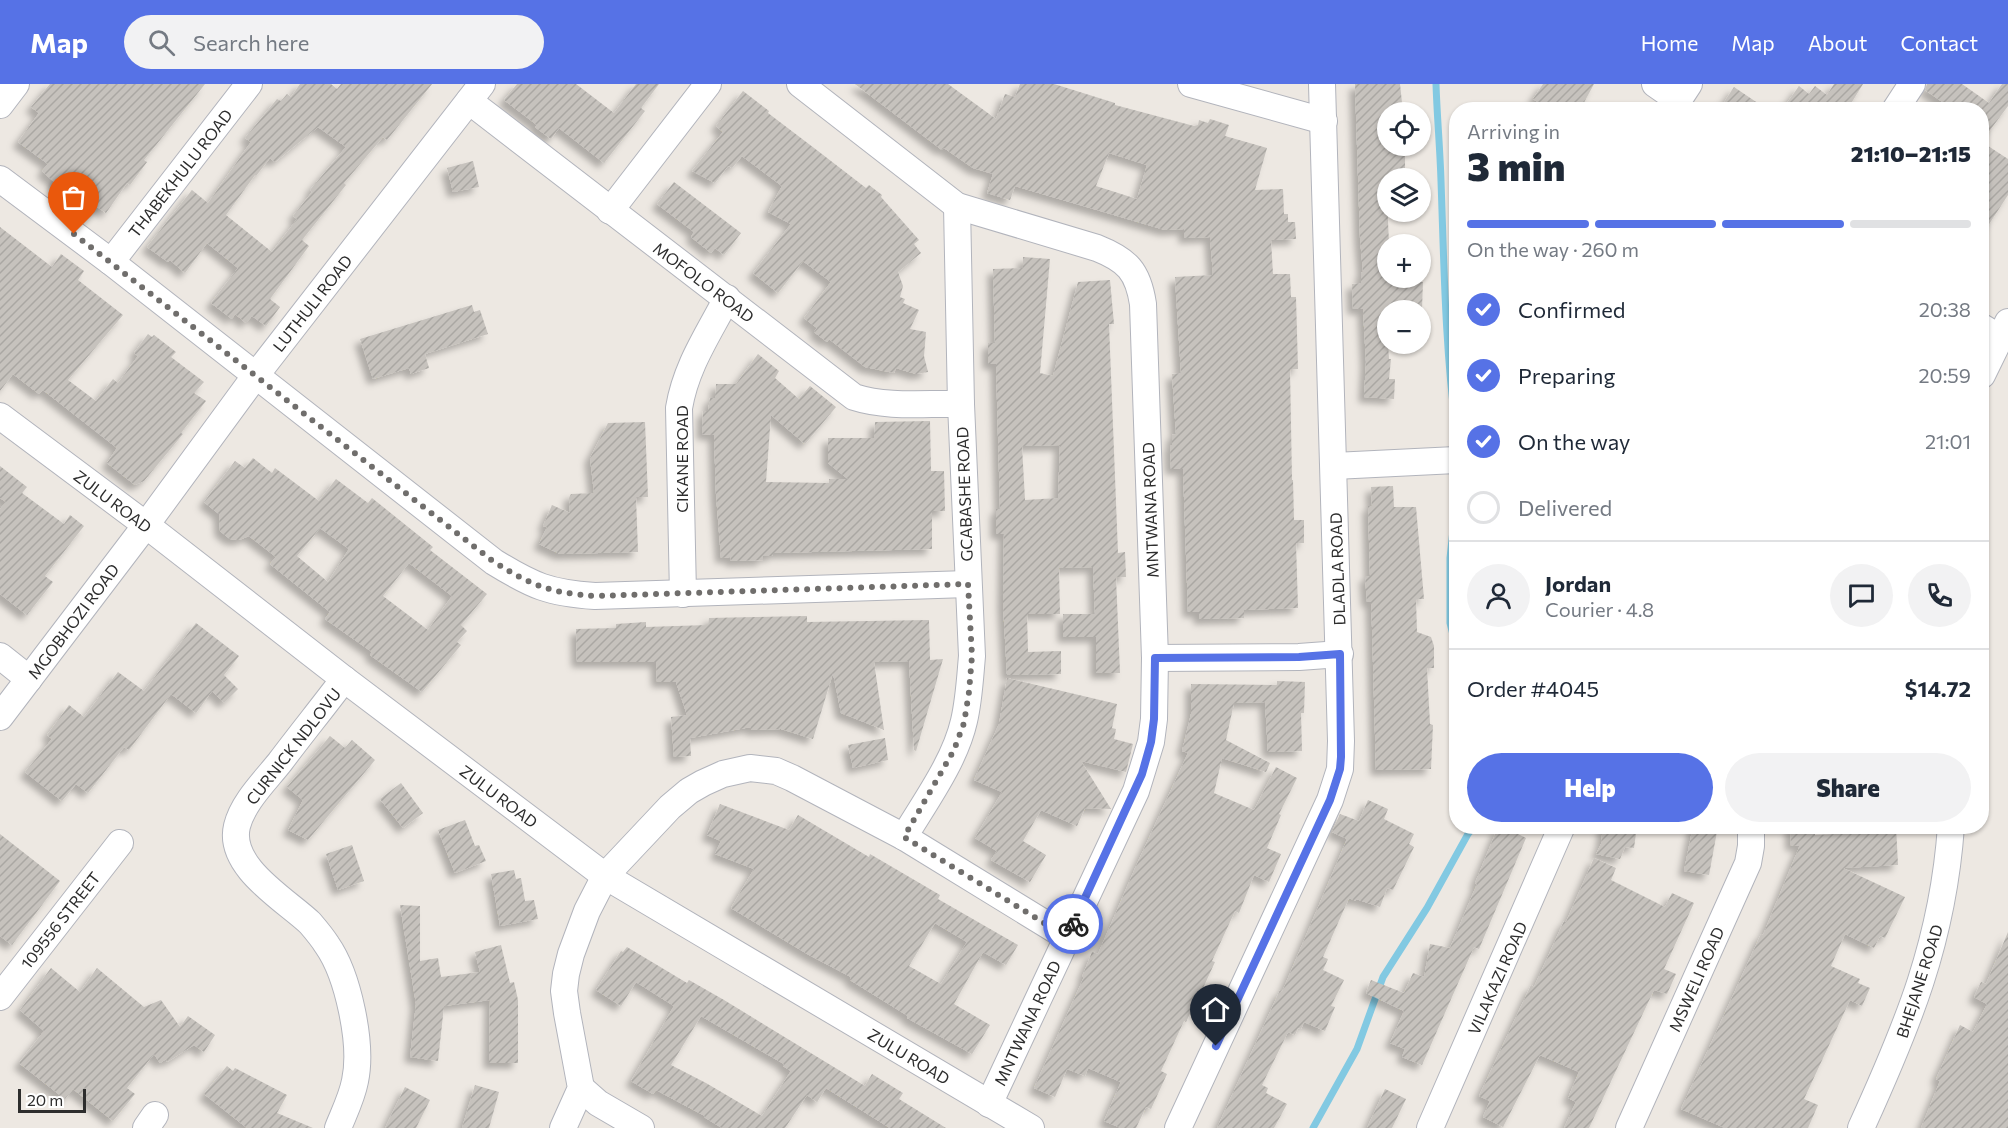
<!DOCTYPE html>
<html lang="en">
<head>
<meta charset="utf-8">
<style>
  body { margin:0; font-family:Commissioner,sans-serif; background:#f2f2f3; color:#1f2937; height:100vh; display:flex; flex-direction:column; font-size:22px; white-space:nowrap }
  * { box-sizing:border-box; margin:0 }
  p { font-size:20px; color:#747a83 }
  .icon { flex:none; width:33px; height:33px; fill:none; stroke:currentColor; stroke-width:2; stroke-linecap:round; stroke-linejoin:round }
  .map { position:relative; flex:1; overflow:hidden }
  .panel { position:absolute; left:1449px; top:18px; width:540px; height:732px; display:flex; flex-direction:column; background:#fff; border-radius:24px; box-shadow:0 2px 4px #0004 }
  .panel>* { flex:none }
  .controls { position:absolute; left:1377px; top:18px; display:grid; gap:12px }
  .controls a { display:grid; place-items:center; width:54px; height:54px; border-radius:50%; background:#fff; box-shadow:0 2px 4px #0004; font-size:30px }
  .scale { position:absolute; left:18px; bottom:15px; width:68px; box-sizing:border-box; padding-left:6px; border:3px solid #2d2d2d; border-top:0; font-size:16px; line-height:21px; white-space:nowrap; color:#2d2d2d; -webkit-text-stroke:4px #fff; paint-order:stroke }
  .pin { position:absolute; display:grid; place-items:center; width:51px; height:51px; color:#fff; margin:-62px -26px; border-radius:50% 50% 50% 0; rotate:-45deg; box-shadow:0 0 6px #0007 }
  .pin .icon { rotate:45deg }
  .courier { position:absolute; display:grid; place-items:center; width:60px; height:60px; margin:-30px; border:4px solid #5672e6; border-radius:50%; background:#fff; color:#222; box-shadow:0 2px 8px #0007 }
  .summary em { font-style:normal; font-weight:800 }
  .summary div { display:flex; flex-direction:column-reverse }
  .summary { display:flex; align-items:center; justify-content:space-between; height:102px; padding:0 18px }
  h1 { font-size:39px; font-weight:800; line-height:45px }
  .bar { display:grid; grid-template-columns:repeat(4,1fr); gap:9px 6px; align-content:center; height:72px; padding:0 18px }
  .bar i { height:8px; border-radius:4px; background:#e0e1e3 }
  .bar .current { background:#5672e6 }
  .bar p { grid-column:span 4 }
  .line { display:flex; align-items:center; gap:15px; padding:0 18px; border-top:2px solid #e0e1e3 }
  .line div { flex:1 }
  .round { display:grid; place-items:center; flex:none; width:63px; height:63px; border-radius:32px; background:#f2f2f3 }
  ol { padding:0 18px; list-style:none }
  li { display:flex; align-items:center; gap:18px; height:66px }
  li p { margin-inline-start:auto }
  li .icon { padding:6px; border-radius:50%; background:#5672e6; color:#fff; stroke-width:4 }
  li:last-child { color:#747a83 }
  li i { width:33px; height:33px; border:3px solid #e0e1e3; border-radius:50% }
  .button { display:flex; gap:12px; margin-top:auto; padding:12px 18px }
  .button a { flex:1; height:69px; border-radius:36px; background:#5672e6; color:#fff; font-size:24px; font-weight:800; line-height:69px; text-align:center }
  .button a+a { background:#f2f2f3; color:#1f2937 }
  header { display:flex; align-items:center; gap:36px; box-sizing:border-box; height:84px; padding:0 30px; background:#5672e6; color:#fff }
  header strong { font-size:28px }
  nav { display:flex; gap:33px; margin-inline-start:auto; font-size:21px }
  .search { width:420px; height:54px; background:#f2f2f3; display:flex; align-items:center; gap:15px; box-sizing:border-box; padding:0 21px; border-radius:33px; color:#747a83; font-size:22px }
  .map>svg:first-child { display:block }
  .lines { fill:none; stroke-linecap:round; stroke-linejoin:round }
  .stream { stroke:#82c9e2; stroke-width:7 }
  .building { fill:url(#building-hatch); fill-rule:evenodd; filter:url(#shadow) }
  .minor-casing { stroke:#b2b4bc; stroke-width:28 }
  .minor { stroke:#fff; stroke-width:26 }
  .done { stroke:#706e6c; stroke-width:6; stroke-dasharray:0 10.8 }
  .route { stroke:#5672e6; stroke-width:8 }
  .labels { text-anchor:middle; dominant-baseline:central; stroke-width:6; stroke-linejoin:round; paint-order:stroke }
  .street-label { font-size:16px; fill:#2d2d2d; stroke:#fff }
</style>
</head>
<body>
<header>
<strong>Map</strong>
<div class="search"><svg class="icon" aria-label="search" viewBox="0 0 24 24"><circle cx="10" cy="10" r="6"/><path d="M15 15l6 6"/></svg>Search here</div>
<nav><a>Home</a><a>Map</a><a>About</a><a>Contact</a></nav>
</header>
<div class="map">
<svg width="2008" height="1044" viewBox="0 0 2008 1044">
  <defs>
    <pattern id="building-hatch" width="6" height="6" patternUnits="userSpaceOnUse" patternTransform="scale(1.5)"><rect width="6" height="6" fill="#c6c2bd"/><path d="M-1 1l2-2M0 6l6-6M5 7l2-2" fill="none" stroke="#aaa7a3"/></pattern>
    <filter id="shadow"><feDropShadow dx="-5.5" dy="5.5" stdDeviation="3" flood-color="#0004"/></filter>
  </defs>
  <rect width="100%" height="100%" fill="#ede8e2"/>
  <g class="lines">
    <g class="stream">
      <path d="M1436,0C1437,32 1440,64 1441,97C1444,180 1445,263 1456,345"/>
      <polyline points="1456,418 1450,474 1450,539 1456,563"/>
      <polyline points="1313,1044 1357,965 1383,893 1427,824 1468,750 1475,742"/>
    </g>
  </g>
  <g class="building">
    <polygon points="50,0 205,0 144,76 147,78 130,101 127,99 106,129 69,104 65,108 42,87 48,80 18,58 39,29 31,23"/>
    <path d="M300,0H331L337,5L341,0H432L387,56L383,53L344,99L346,101L302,156L309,162L270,215L280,223L266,242L252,232L246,239L235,230L232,235L211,219L238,184L207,159L185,189L170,176L168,178L147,163L192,106L208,119L251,58L245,54L277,15L281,17L287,10L291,13ZM318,43L346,63L310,106L312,108L293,132L297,135L272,168L226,131L255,91L256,92L270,74L275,78Z"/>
    <polygon points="517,0 576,0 614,29 636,0 659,0 641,24 645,27 604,79 559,44 551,55 535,43 537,41 504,16"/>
    <path d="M855,0H948L996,35L1005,10L1015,13L1020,0H1054L1115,19V21L1194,42L1198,41L1199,36L1208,39L1210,35L1229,41L1225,52L1267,64L1255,106L1283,105L1284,130H1288V138H1295L1296,155L1271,156L1273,190H1290L1291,213H1296L1298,285H1290L1292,396H1293L1294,436H1304V459H1296L1298,524L1244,526V534L1199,535V528H1188L1183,385H1171L1170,361H1172V351L1176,350L1172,290L1181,289L1175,193L1213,191L1210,153L1184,154V145L1165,146L1015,102L1010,116L987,109L993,90L973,84L944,64L942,66ZM1109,69L1147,81L1137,115L1096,102Z"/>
    <polygon points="1355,0 1400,0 1403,28 1388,28 1388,62 1405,62 1405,94 1386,94 1389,159 1384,159 1387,194 1415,194 1415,198 1423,198 1422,225 1388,226 1388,260 1389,275 1391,275 1389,295 1395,295 1394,315 1364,313 1366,278 1363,225 1353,225 1352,200 1361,199 1361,189 1363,188 1360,154"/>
    <polygon points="1543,0 1594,0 1580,26 1550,26 1533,15"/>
    <polygon points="1834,0 1863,0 1847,26 1782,26 1799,2 1809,10 1815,2 1827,11"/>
    <polygon points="1927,0 1962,0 1989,19 2002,0 2008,0 2008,22 1982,57 1982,26 1954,26 1925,6"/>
    <polygon points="1734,3 1768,26 1719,26"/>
    <polygon points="743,7 769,27 768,29 818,67 866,104 869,101 882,111 881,113 919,156 914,160 921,169 898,188 903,202 900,213 905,215 903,219 919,226 910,245 926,248 924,272 928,288 916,290 896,284 894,289 865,283 829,255 827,258 814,248 817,244 804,234 831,198 803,177 778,209 753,189 791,140 768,128 782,102 742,72 732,84 728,82 715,99 692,87 723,48 716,42"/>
    <polygon points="1982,58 2008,75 2008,111 1982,151"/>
    <polygon points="473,77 479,103 453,108 447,84"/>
    <polygon points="674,98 741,149 724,171 715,164 711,169 691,153 694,148 657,120"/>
    <polygon points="0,143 52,183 61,170 84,187 78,196 123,231 68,296 96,317 113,295 118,299 138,272 134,269 148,250 152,253 154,251 176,268 171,273 204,298 194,309 206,317 181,349 183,350 144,397 135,401 107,379 117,364 43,306 39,310 13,290 0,307"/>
    <path d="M1023,173L1050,175L1040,289L1053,292L1078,198L1110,196L1114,240H1109L1118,469L1125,468L1126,493H1116L1120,589H1096V553H1063V530H1095L1093,483L1059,484L1060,530H1027L1028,568L1061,567V590L1007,591L1003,520L1004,450H996V425H1000L996,280H988V259H995L993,185L1023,184ZM1060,361L1058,414L1025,416L1022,362Z"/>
    <polygon points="472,221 474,228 480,226 488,250 425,270 429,284 411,290 409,284 373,295 360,255"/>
    <polygon points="758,270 779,287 775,294 799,315 810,302 836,323 805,360 771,331 766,398 829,399 829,395 848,395 828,379 828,354 874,354 875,338 930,337 931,387 944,387 945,427 932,427 932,465 773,469 773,472 763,472 763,476 731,477 730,473 721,474 716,410 714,351 702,350 703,327 708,327 710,314 715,314 716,300 736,300"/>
    <polygon points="645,338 648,413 636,413 638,468 560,470 539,460 547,443 543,442 552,421 570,429 569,414 571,410 594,409 590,374 608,339"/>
    <path d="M253,374L272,389L275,384L319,417L336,395L368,419L372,414L433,463L430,466L487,510L461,541L467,547L457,558L461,561L422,608L370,571L372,568L325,535L330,528L270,480L276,473L249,452L239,456L230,455L220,447L219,430L204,418L235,377L245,384ZM320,444L349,465L328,498L297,472ZM409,479L452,512L428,546L383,512Z"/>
    <polygon points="0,382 27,403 22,409 64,440 70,431 84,442 45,492 53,498 27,531 0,510 0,425 6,418 0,414"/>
    <polygon points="1393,402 1394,423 1416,423 1424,515 1416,515 1417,548 1431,553 1434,562 1434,584 1427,584 1430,640 1433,641 1431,685 1376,686 1372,543 1371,518 1367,518 1365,492 1370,492 1368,422 1372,422 1371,403"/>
    <polygon points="807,532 807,538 929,536 930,576 943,575 916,667 914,666 909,577 874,578 884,646 841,629 833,589 813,655 781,645 751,646 751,643 690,654 691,672 674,673 671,633 687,631 676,598 657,598 656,578 577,578 576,545 616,544 616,540 646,538 646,543 708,541 709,534"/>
    <polygon points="196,539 239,572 224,591 238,605 224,619 212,607 196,629 171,610 129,666 124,663 88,709 76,700 62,717 25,688 52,655 47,651 69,621 84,633 118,588 144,607"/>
    <polygon points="1007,594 1117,620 1112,644 1116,645 1114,655 1133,660 1126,688 1081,677 1111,725 1085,724 1077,742 1041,726 1023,757 1046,771 1030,798 991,776 997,767 975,754 1002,708 974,696 999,640"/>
    <polygon points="1277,597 1305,598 1304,629 1301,629 1302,667 1268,668 1265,618 1234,619 1226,656 1270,679 1266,688 1222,674 1214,709 1254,726 1276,683 1297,694 1279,730 1281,731 1267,764 1281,770 1269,798 1254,791 1239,829 1235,827 1212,877 1215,878 1203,904 1202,903 1186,938 1184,937 1161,987 1167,990 1151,1025 1146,1023 1136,1044 1121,1044 1104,1037 1121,998 1088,984 1085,992 1067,985 1055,1013 1034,1004 1084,893 1082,893 1092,868 1098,870 1136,782 1188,669 1182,667 1191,630 1191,600 1277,601"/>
    <polygon points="330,652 345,664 352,656 375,676 308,756 288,746 303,716 287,703"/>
    <polygon points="885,654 888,676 853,684 848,661"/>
    <polygon points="401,699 423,729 403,744 380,715"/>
    <polygon points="1368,716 1388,725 1384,735 1414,750 1409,760 1414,763 1393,806 1387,804 1380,823 1356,815 1356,817 1349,814 1323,873 1328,875 1323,886 1344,896 1331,922 1335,923 1325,947 1304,938 1301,945 1298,944 1295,951 1288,948 1262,1001 1268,1004 1266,1009 1287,1020 1274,1044 1217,1044 1280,906 1282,908 1347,755 1332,748 1340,730 1359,737"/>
    <path d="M720,720L789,746L798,731L869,773L870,770L940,811L938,815L1018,861L1006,881L983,868L954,920L990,941L972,970L907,934L908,932L850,896L851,893L809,871L731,824L754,785L715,770L721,757L707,751ZM935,839L967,858L941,900L909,882Z"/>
    <polygon points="465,736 475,762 479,761 486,777 455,789 438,746"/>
    <polygon points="1603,742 1637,742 1634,764 1625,763 1620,775 1596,770 1601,760"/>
    <polygon points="1693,742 1718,742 1709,791 1684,787"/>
    <polygon points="1790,742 1815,742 1815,751 1855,749 1855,745 1870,745 1870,742 1896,742 1898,781 1843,784 1905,813 1885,854 1880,852 1874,864 1845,850 1831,882 1860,895 1858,899 1870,904 1862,922 1850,916 1804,1015 1818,1021 1808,1044 1725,1044 1681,1025 1761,850 1763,851 1800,761 1791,762"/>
    <polygon points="1498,743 1506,748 1508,745 1526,754 1479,865 1474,863 1422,981 1402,973 1405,965 1390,959 1404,927 1366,909 1371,896 1404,909 1413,889 1424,893 1430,860 1450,864 1477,800 1475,799"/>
    <polygon points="0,750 60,797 12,861 0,852"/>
    <polygon points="352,761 364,797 338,806 326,770"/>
    <polygon points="1594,774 1616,784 1611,796 1665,823 1672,809 1694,819 1664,885 1676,890 1667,910 1654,906 1589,1044 1564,1044 1576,1018 1568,1014 1579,988 1540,971 1503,1043 1483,1033 1490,1017 1479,1012 1531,901 1534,903 1564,837 1566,838"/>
    <polygon points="514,786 516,795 521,794 525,817 534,816 538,835 500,842 491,790"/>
    <polygon points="400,821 420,822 420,877 438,874 441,893 480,888 475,868 501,861 510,899 514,898 518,916 518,979 489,979 490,916 444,922 438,977 410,973 416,920"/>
    <polygon points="2008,848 2008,1044 1921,1044 1940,997 1936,995 1960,941 1973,948 1987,920 1974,913 1981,898 1986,900"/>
    <path d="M627,863L687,899L689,896L724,916L865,1002L872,990L903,1009L899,1015L946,1044H890L826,1004L817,1018L807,1011L785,1044H722L704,1033L705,1032L656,1006L653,1010L631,997L674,922L636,898L621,922L596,906L621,867L623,868ZM701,932L784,980L783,982L791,987L762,1032L706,999L671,981Z"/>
    <polygon points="51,884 80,908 97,884 144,923 161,916 180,943 188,932 215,951 204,968 194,961 167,978 166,975 160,979 154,970 127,1004 135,1010 113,1037 73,1005 65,1015 19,979 44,947 20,926"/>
    <polygon points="227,982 233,987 235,984 287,1011 277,1029 313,1044 247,1044 204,1010"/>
    <polygon points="475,1001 499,1008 489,1044 462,1044"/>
    <polygon points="405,1003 430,1016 416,1044 385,1044"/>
    <polygon points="1385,1005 1406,1015 1392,1044 1367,1044"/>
  </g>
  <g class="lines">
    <defs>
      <g id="minor">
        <path d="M800,0L957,122L1097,164C1127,176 1138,187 1143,220L1155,574L1154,635L1151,658L1136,707L989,1020"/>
        <polyline points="1191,0 1324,37"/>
        <polyline points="1655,0 1678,16"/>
        <path d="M469,17L854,313C888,324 926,319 961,320"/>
        <polyline points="0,21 16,0"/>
        <polyline points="1672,26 1689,0"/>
        <polyline points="1895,26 1912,0"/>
        <path d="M0,95L111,178L494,478C533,502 549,509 595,512L968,500"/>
        <polyline points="610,127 708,0"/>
        <polyline points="111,178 249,0"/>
        <polyline points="1982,243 2000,254"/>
        <polyline points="1982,291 2008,238"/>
        <polyline points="0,332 146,441 344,595 605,792 1031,1044"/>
        <polyline points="1334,382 1456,376"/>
        <path d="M683,510L679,324C686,282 708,251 727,214"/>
        <polyline points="0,572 29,595"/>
        <polyline points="1155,574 1299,573 1340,570"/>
        <polyline points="0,633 146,441 256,291 482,0"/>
        <path d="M904,753C925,718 955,677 964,637C969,616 970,594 972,572L961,320L957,122"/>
        <polyline points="0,913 120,759"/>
        <polyline points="581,1004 598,1019 641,1044"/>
        <polyline points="146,1044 155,1031"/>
        <path d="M338,1044C344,1029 352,1013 355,997C363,960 348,891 327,861C322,853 316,846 310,839C286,816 227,783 237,742C243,718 265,697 280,678C301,650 323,623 344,595"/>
        <polyline points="563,1044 581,1004 567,929 564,907 566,890 571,870 587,827 605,792 670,723 689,707 703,699 723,690 750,684 776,687 792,694 904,753 1067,853"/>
        <polyline points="1178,1044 1330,716 1340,685 1341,657 1322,0"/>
        <polyline points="1430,1044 1562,742"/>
        <polyline points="1629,1044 1748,779 1751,762 1751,742"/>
        <path d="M1861,1044C1908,941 1943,857 1951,742"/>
      </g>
    </defs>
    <use href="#minor" class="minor-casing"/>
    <use href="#minor" class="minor"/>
  </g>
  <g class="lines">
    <path class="done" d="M74,150L494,478C531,501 550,509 595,512L968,500L972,572L969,608L964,639L954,666L904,753L1067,853L1073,840"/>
    <polyline class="route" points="1073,840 1142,690 1151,658 1154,635 1155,574 1299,573 1340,570 1341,673 1340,685 1330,716 1216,962"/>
  </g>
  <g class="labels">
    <g class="street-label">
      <text transform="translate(180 89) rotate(-52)">THABEKHULU ROAD</text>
      <text transform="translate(704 198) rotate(37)">MOFOLO ROAD</text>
      <text transform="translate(312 219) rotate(-52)">LUTHULI ROAD</text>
      <text transform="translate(681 375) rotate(-90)">CIKANE ROAD</text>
      <text transform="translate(964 410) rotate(-92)">GCABASHE ROAD</text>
      <text transform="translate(113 417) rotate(37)">ZULU ROAD</text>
      <text transform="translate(1150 426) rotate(-92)">MNTWANA ROAD</text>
      <text transform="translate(1337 485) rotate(-92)">DLADLA ROAD</text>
      <text transform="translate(73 537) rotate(-53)">MGOBHOZI ROAD</text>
      <text transform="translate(293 662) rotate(-52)">CURNICK NDLOVU</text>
      <text transform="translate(499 712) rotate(37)">ZULU ROAD</text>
      <text transform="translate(60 836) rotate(-52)">109556 STREET</text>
      <text transform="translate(1497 894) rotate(-66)">VILAKAZI ROAD</text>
      <text transform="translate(1696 895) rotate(-66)">MSWELI ROAD</text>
      <text transform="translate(1919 897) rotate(-72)">BHEJANE ROAD</text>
      <text transform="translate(1027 939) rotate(-65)">MNTWANA ROAD</text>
      <text transform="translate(909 972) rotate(31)">ZULU ROAD</text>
    </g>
  </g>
</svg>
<div class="controls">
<a><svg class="icon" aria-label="locate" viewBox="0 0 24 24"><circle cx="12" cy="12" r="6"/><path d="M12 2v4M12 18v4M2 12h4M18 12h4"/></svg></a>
<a><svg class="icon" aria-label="layers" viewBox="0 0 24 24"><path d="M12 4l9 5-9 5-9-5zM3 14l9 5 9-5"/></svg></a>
<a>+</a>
<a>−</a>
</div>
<div class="scale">20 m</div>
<div class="pin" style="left:74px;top:150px;background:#ea580c"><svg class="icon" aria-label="bag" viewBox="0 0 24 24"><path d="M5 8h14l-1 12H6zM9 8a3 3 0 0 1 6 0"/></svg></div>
<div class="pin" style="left:1216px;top:962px;background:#1f2937"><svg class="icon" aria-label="home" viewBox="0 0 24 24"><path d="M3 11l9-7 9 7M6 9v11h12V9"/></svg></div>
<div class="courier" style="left:1073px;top:840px"><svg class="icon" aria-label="bike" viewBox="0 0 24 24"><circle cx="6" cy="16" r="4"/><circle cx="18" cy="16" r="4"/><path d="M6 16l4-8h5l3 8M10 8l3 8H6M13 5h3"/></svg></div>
<section class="panel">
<div class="summary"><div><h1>3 min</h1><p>Arriving in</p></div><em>21:10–21:15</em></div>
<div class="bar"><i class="current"></i><i class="current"></i><i class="current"></i><i></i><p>On the way · 260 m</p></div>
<ol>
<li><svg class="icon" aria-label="check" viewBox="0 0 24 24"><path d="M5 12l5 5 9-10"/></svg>Confirmed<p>20:38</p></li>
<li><svg class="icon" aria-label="check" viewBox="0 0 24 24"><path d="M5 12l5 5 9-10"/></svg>Preparing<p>20:59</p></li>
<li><svg class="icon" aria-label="check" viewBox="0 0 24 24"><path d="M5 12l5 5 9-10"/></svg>On the way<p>21:01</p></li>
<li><i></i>Delivered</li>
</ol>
<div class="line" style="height:108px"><a class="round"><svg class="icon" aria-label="person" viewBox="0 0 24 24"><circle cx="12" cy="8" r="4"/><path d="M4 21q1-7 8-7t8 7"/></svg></a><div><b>Jordan</b><p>Courier · 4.8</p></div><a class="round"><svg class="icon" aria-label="chat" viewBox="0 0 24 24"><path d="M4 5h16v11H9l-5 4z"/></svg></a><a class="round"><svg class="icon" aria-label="phone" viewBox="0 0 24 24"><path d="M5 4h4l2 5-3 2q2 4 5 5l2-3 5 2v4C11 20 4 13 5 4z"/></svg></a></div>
<div class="line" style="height:78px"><div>Order #4045</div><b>$14.72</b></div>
<div class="button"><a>Help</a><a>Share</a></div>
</section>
</div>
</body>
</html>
